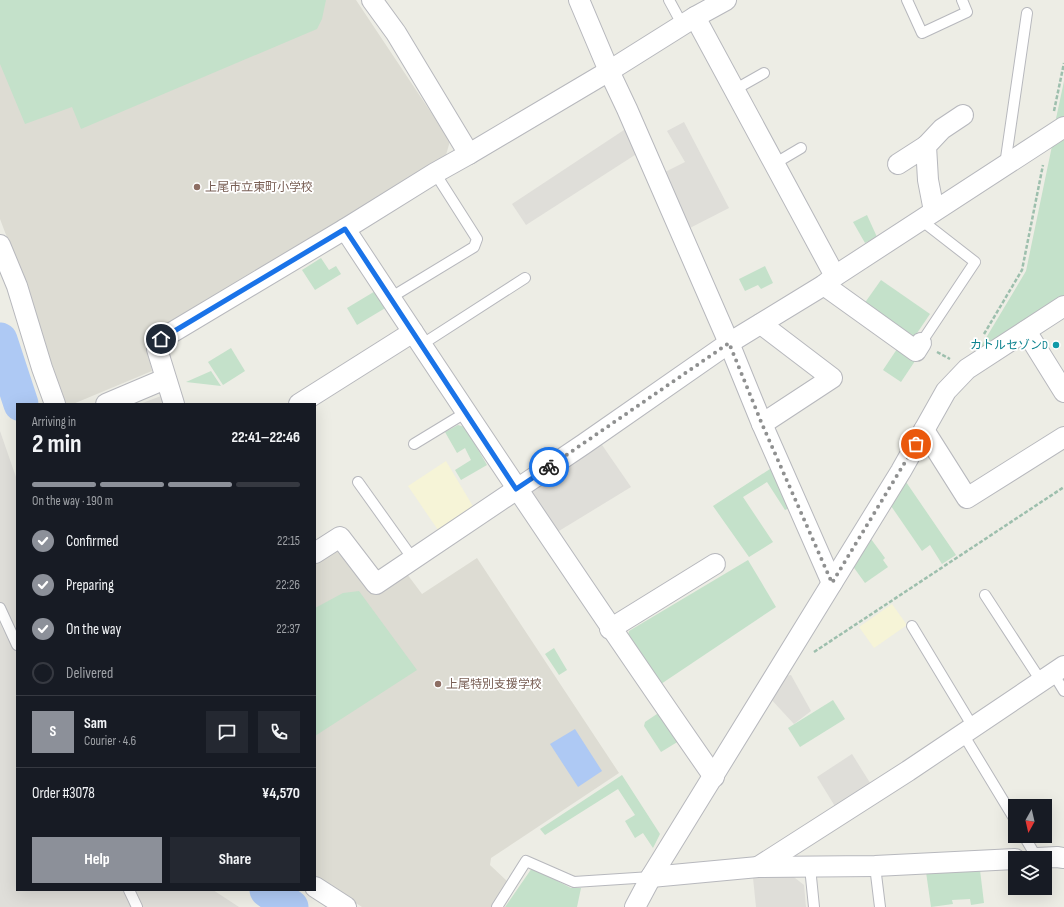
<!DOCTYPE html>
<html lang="en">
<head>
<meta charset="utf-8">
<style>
  body { margin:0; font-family:"Sofia Sans Condensed","Noto Sans JP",sans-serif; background:#242831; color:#f1f3f6; height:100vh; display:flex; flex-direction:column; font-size:15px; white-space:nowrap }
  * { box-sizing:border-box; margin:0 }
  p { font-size:13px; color:#9ea1a6 }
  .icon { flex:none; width:22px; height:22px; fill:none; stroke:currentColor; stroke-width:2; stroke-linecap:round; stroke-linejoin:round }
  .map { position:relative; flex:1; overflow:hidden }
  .details { position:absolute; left:16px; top:403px; width:300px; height:488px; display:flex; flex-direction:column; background:#171b24; border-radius:0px; box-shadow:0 4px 16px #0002 }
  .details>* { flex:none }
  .needle { width:26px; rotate:188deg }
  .tools { position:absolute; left:1008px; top:799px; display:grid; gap:8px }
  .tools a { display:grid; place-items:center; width:44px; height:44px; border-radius:0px; background:#171b24; box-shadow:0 4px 16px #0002; font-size:20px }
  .pin { position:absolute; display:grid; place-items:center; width:34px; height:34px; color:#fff; margin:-17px; border:2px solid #fff; border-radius:50%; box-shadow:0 1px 4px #0007 }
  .courier { position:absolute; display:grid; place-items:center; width:40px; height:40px; margin:-20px; border:3px solid #1a73e8; border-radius:50%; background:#fff; color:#222; box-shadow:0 1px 5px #0007 }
  .head em { font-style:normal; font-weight:700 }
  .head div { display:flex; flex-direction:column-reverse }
  .head { display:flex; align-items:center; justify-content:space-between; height:68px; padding:0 16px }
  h1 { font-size:26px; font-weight:700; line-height:30px }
  .bar { display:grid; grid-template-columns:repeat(4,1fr); gap:6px 4px; align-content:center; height:48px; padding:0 16px }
  .bar i { height:5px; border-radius:3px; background:#363941 }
  .bar .selected { background:#8c9099 }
  .bar p { grid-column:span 4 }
  .line { display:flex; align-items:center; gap:10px; padding:0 16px; border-top:1px solid #363941 }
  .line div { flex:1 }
  .round { display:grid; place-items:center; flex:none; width:42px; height:42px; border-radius:0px; background:#242831 }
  ol { padding:0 16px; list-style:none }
  li { display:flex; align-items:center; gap:12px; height:44px }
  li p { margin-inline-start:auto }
  li .icon { padding:4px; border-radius:50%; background:#8c9099; color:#fff; stroke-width:4 }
  li:last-child { color:#9ea1a6 }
  li i { width:22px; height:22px; border:2px solid #363941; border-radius:50% }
  .primary-button { display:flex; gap:8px; margin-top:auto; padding:8px 16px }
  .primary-button a { flex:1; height:46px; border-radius:0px; background:#8c9099; color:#fff; font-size:16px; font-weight:700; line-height:46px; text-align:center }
  .primary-button a+a { background:#242831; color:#f1f3f6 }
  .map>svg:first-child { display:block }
  .industrial { fill:#dfded9 }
  .education { fill:#dddcd3 }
  .green { fill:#c4e1ca }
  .sand { fill:#f6f4d7 }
  .water { fill:#aec9f4 }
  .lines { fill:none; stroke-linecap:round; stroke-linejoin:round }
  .river { stroke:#aec9f4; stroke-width:35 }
  .lane-casing { stroke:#b7b8bd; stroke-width:12 }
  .street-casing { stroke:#b7b8bd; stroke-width:22 }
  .path { stroke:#9dbfad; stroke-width:2.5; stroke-dasharray:4 2; stroke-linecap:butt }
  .lane { stroke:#fff; stroke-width:10 }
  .street { stroke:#fff; stroke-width:20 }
  .done { stroke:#8f9090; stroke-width:4; stroke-dasharray:0 7.2 }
  .route { stroke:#1a73e8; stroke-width:5 }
  .education-dot { fill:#8d6e63; stroke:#fff; stroke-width:1.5 }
  .culture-dot { fill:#0f9aa8; stroke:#fff; stroke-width:1.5 }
  .labels { text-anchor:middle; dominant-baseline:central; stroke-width:3.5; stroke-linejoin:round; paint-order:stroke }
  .education-label { font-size:12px; fill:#785e54; stroke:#fff; text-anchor:start }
  .culture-label { font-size:12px; fill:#0d838f; stroke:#fff; text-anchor:end }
</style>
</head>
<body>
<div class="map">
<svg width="1064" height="907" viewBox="0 0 1064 907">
  <rect width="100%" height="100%" fill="#edede5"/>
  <g class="industrial">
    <polygon points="684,122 729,208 686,230 661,174 685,162 667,131"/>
    <polygon points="627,128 638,153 526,225 512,204"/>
    <polygon points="161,396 166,397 168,404 140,404"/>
    <polygon points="0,431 17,480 17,890 213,890 239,907 0,907"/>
    <polygon points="600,442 631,487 554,534 526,492"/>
    <polygon points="791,675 811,711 794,724 769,697 784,676"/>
    <polygon points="852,754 872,786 836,808 817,777"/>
    <polygon points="790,874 804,885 806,907 756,907 753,878"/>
  </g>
  <g class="education">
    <polygon points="0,0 356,0 450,141 446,155 145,341 152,371 73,404 66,404 17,264 0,219"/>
    <polygon points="335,549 375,595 407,574 422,594 477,558 619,773 491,858 490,865 508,882 491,907 362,907 315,877 315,562"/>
  </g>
  <g class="green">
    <polygon points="0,0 326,0 322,19 317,29 81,129 72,107 25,124 0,64"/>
    <polygon points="1064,81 1064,121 1054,128"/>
    <polygon points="1064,134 1064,298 974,358 1026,271 1053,141"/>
    <polygon points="867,215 877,237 865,243 853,222"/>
    <polygon points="321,258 329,270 336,266 341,274 315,290 302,270"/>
    <polygon points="765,266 773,283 761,289 758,285 745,291 739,279"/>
    <polygon points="881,280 930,314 913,339 864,304"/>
    <polygon points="377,290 387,307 357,325 347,308"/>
    <polygon points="899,346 917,358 901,382 883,370"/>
    <polygon points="231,348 245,371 223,385 208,362"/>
    <polygon points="211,371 221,386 186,382"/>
    <polygon points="458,425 465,427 487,465 461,480 455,470 471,460 465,448 457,453 445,432"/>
    <polygon points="773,467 792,507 785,510 767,482 743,497 773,542 749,557 713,506"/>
    <polygon points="904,479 956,555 942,564 930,545 922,551 889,503"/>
    <polygon points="871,539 885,558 883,560 888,567 865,583 852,565"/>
    <polygon points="748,560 776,607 658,686 627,640 629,631"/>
    <polygon points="359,591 417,670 315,736 315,608 343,593"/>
    <polygon points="554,648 567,670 559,675 545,654"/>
    <polygon points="833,700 845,719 800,747 788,728"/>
    <polygon points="660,712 679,741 661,752 644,726 645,722"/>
    <polygon points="622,775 660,834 653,848 643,833 635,838 625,821 635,815 618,789 545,835 540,829"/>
    <polygon points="532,868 571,888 581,888 577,907 505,907"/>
    <polygon points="980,870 984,903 971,905 970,899 952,900 953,904 931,907 926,872"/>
  </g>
  <g class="sand">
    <polygon points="446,461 474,508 440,533 408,486"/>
    <polygon points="892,604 907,625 874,648 859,627"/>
  </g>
  <polygon class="water" points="575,729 602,771 578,787 550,744"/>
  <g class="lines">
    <g class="river">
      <polyline points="0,340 21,404"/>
      <polyline points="267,890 291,907"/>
    </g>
    <defs>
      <g id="lane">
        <polyline points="669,0 682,24"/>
        <polyline points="907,0 922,33 967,12 962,0"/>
        <polyline points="734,90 764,73"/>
        <polyline points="774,164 801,148"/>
        <polyline points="1005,165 1027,13"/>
        <polyline points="921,220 975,262 921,343"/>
        <polyline points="390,298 474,247 477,239 435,173"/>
        <polyline points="421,345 525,278"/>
        <polyline points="414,444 465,413"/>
        <polyline points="358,482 413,559"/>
        <polyline points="985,595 1041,681"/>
        <polyline points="0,608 17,645"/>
        <polyline points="912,626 973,727"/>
        <polyline points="1053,673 1064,691"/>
        <polyline points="963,734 1015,820"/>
        <polyline points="1024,836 1037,858"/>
        <polyline points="875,866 880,907"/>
        <polyline points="810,867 814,907"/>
        <polyline points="129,890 137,907"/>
        <polyline points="497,907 526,861 574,882 651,877"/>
      </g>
      <g id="street">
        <polyline points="372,0 396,33 469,154"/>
        <polyline points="579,0 609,71 627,109 729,343 762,424 832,583"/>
        <polyline points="695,17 835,276"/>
        <polyline points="898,164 926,146"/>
        <polyline points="934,211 928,180 926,146 942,129 963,115"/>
        <path d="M345,229C466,413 588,596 714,777"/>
        <polyline points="0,245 17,286 42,368 55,404"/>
        <polyline points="824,285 916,351 921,343"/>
        <polyline points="761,324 832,378 762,424"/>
        <polyline points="1026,331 1064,392"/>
        <polyline points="106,404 165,379"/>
        <polyline points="174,404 157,349 161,339 345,229 435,173 469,154 609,71 695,17 726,0"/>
        <polyline points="299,404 413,332"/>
        <polyline points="924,430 967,498 1064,437"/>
        <polyline points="315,553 340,537 376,584 584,444 729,343 824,285 835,276 1064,127"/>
        <polyline points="610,629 715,564"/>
        <polyline points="1037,858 1057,857 1064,858"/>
        <polyline points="758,867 908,771 1064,666"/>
        <polyline points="651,877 758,867 875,866 1015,859"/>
        <polyline points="315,887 346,907"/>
        <polyline points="635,907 651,877 832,583 901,471 946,391 967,369 1064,306"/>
      </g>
    </defs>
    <use href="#lane" class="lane-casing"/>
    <use href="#street" class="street-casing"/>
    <g class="path">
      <polyline points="1054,111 1064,63"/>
      <polyline points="984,334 1022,270 1043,165"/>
      <polyline points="937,352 950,359"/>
      <polyline points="814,652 1064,487"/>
    </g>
    <use href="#lane" class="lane"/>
    <use href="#street" class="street"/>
  </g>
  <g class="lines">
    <polyline class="done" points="549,467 729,343 762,424 832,583 916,444"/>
    <polyline class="route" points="161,339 345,229 516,489 549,467"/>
  </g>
  <g class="education-dot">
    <circle cx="197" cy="187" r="4"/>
    <circle cx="438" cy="684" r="4"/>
  </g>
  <circle class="culture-dot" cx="1056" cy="345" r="4"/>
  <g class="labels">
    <g class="education-label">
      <text x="205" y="187">上尾市立東町小学校</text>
      <text x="446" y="684">上尾特別支援学校</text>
    </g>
    <g class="culture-label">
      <text x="1048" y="345">カトルセゾンD</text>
    </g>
  </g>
</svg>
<div class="tools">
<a><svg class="needle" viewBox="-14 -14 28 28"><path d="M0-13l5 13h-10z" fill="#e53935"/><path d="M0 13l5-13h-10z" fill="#9ea1a6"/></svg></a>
<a><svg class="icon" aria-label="layers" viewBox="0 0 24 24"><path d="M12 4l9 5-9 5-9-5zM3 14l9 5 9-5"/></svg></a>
</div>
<div class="pin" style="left:916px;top:444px;background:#ea580c"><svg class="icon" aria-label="bag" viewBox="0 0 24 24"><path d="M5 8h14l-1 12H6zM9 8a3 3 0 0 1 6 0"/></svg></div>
<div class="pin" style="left:161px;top:339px;background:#1f2937"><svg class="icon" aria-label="home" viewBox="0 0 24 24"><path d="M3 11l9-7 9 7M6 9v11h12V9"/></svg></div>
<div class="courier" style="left:549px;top:467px"><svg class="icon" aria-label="bike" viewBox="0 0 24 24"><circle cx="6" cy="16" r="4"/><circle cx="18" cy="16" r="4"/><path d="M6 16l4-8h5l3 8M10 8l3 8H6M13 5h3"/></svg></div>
<section class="details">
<div class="head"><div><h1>2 min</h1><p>Arriving in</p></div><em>22:41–22:46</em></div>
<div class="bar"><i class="selected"></i><i class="selected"></i><i class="selected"></i><i></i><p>On the way · 190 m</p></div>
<ol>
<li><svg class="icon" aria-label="check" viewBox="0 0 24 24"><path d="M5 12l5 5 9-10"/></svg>Confirmed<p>22:15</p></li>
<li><svg class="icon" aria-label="check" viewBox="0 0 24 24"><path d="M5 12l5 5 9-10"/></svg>Preparing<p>22:26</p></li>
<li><svg class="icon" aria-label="check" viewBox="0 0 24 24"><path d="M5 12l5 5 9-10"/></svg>On the way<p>22:37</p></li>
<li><i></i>Delivered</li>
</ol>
<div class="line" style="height:72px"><b class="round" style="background:#8c9099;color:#fff">S</b><div><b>Sam</b><p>Courier · 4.6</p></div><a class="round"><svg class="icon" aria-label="chat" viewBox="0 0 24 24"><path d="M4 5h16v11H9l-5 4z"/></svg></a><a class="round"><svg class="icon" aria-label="phone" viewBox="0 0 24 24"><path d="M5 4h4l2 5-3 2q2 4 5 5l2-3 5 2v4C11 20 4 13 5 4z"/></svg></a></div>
<div class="line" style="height:52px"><div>Order #3078</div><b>¥4,570</b></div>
<div class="primary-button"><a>Help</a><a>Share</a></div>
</section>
</div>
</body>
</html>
